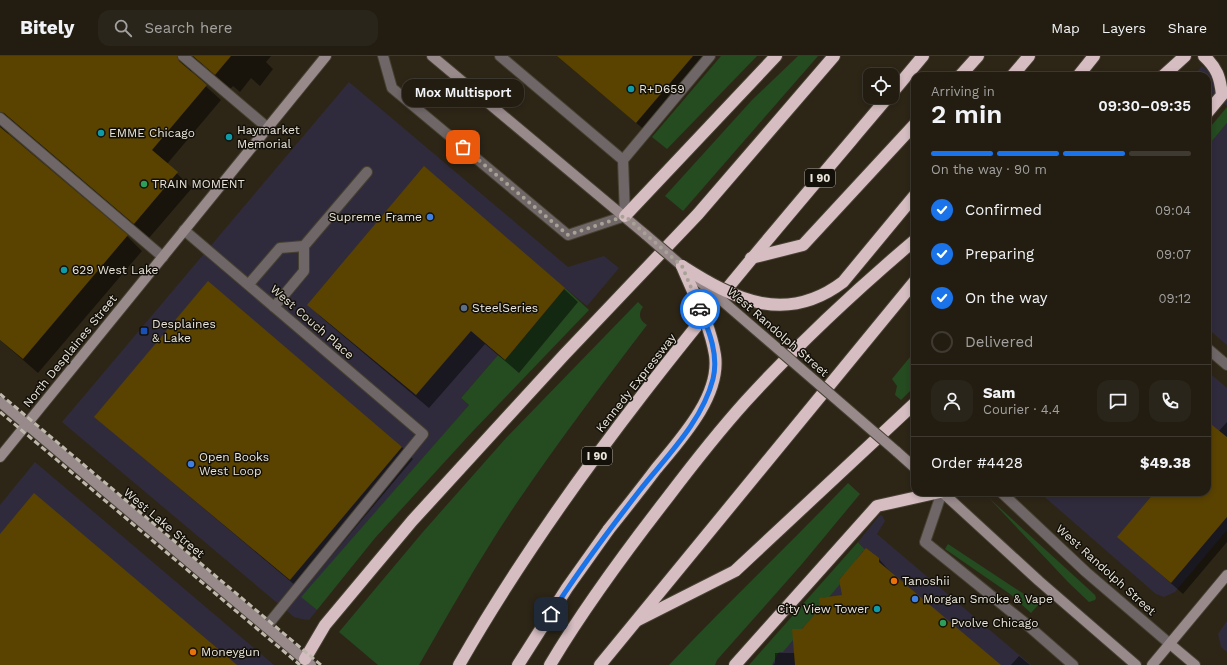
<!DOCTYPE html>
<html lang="en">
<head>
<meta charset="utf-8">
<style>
  body { margin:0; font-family:"Work Sans",sans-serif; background:#2a251a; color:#f1f3f6; height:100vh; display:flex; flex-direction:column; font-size:15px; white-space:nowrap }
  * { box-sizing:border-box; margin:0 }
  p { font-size:13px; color:#a2a19f }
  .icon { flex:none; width:22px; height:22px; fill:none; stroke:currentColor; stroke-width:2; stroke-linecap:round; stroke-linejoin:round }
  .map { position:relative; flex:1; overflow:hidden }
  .sheet { position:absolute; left:911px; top:16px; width:300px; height:424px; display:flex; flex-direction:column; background:#221c11; border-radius:12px; box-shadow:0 2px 6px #0003,0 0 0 1px #3f3a31 }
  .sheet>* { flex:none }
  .fabs { position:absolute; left:863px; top:12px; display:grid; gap:8px }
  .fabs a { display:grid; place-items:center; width:36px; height:36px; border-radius:8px; background:#221c11; box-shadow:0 2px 6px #0003,0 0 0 1px #3f3a31; font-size:20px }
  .pin { position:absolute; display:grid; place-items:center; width:34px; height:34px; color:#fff; margin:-17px; border-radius:8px; box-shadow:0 2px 6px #0006 }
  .courier { position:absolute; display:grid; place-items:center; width:40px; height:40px; margin:-20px; border:3px solid #1a73e8; border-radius:50%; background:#fff; color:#222; box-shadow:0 1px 5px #0007 }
  .bubble { position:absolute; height:28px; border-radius:12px; background:#221c11; box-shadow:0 2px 6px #0003,0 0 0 1px #3f3a31; font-size:13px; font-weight:600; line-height:28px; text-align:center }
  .overview em { font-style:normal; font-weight:600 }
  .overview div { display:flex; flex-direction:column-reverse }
  .overview { display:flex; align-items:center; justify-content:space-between; height:68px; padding:0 20px }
  h1 { font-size:26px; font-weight:600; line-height:30px }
  .bar { display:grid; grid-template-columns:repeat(4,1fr); gap:6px 4px; align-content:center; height:48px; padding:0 20px }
  .bar i { height:5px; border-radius:3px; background:#3f3a31 }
  .bar .on { background:#1a73e8 }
  .bar p { grid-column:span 4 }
  .line { display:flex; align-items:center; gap:10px; padding:0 20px; border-top:1px solid #3f3a31 }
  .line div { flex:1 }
  .round { display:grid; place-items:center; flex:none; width:42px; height:42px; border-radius:12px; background:#2a251a }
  ol { padding:0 20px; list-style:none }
  li { display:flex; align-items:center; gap:12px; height:44px }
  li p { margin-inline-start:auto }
  li .icon { padding:4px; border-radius:50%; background:#1a73e8; color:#fff; stroke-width:4 }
  li:last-child { color:#a2a19f }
  li i { width:22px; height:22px; border:2px solid #3f3a31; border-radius:50% }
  header { display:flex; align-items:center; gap:24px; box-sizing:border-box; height:56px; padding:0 20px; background:#221c11; border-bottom:1px solid #3f3a31 }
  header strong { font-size:19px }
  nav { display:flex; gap:22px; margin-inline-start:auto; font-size:14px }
  .search { width:280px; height:36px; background:#2a251a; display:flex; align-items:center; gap:10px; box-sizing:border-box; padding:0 14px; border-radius:12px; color:#a2a19f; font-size:15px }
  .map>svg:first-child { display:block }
  .commercial { fill:#302b3c }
  .green { fill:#254b20 }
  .shadow { fill:#0007 }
  .building { fill:#5a4200 }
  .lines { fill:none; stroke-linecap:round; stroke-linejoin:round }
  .lane-casing { stroke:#474132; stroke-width:12 }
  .street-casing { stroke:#474132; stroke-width:12 }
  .secondary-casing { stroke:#474132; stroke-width:12 }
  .highway-casing { stroke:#474132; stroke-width:14 }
  .lane { stroke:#6f6667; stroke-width:10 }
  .street { stroke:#6f6667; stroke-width:10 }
  .secondary { stroke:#98898b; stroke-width:10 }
  .highway { stroke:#d5bdc1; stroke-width:12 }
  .rail { stroke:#beb8ad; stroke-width:3; stroke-dasharray:6 3; stroke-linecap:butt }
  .secondary-bridge-casing { stroke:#474132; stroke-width:12; stroke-linecap:butt }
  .highway-bridge-casing { stroke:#474132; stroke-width:14; stroke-linecap:butt }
  .secondary-bridge { stroke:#98898b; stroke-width:10 }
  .highway-bridge { stroke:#d5bdc1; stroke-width:12 }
  .done { stroke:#a8a296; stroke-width:4; stroke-dasharray:0 7.2 }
  .route { stroke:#1a73e8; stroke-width:5 }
  .culture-dot { fill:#0f9aa8; stroke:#131009; stroke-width:1.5 }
  .leisure-dot { fill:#2e9e5b; stroke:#131009; stroke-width:1.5 }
  .shop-dot { fill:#3f7fe0; stroke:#131009; stroke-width:1.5 }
  .service-dot { fill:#5c6f8a; stroke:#131009; stroke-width:1.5 }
  .transit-dot { fill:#1a4fb4; stroke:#131009; stroke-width:1.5 }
  .food-dot { fill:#e8710a; stroke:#131009; stroke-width:1.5 }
  .labels { text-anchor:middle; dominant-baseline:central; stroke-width:3; stroke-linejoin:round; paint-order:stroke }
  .shield { fill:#131009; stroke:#aaa59c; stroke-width:1 }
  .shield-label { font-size:11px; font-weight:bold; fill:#eae5db }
  .poi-label { font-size:12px; fill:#eae5db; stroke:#131009; text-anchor:start }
  .street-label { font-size:12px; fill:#eae5db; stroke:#131009 }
</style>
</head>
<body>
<header>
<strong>Bitely</strong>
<div class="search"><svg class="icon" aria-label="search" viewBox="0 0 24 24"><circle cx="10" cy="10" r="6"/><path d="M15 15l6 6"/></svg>Search here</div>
<nav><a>Map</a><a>Layers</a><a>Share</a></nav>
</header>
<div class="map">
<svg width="1227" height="609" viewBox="0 0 1227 609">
  <rect width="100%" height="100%" fill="#2d2617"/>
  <g class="commercial">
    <polygon points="1202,10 1227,32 1227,50 1207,34 1207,20 1194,20"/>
    <polygon points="349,26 568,211 604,200 619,212 587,250 565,232 505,304 498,299 461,342 469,349 302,541 317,554 309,564 302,563 294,561 62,366"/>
    <polygon points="1227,67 1227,289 1207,272 1207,91"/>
    <polygon points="1207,315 1227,332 1227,474 1175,536 1164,541 1156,538 1039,436 1207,436"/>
    <polygon points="35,406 274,609 0,609 0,449"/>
    <polygon points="882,459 885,465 877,478 1031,609 772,609 774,606 774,602 779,596 783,596 793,579 863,495 862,490 858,486 879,460"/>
    <polygon points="1227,565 1227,596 1221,591 1218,578"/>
  </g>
  <g class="green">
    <polygon points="721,0 757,0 667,93 652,81"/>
    <polygon points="798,0 818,0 683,155 665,140 752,44"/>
    <polygon points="1227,51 1227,67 1207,91 1207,75"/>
    <polygon points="565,232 589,254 472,376 375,482 317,554 301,541 469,349 461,342 498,299 505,304"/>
    <path d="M638,246L643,251C638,258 639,264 647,269C602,328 558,386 516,448C481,500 450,555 419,609H378L339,576L422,477L506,382Z"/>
    <polygon points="915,295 915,330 901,344 895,339 897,330 892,323"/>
    <path d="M848,427L860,438L802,508L717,604L715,609H669C727,547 789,489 848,427Z"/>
    <polygon points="989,442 1095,539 1096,542 1095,544 1089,546 1068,526"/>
    <polygon points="858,486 866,495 863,495 856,504 856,509 848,518 844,518 839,524 840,528 829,541 824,541 820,546 820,552 802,573 793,579 793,584 783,596 779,596 772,609 749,609"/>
    <polygon points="948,488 1039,548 1031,557 1010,538 945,493"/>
  </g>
  <g class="shadow">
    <polygon points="0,0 271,0 266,6 273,13 260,30 251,22 240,36 233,30 230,33 203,9 197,8 192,11 191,17 221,44 167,108 192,132 149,182 20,72 14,70 10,73 8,79 127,180 142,195 38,317 0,284"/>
    <polygon points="557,0 711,0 647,76"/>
    <polygon points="564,233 578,246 519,317 485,288 429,352 322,262 309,249"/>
    <polygon points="95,361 402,391 413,403 302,535"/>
    <polygon points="1227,366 1227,486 1183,538 1119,481 1156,436 1207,436 1207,376 1219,375"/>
    <polygon points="878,502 894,520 1000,609 773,609 775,607 775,597 795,597 803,574 843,540"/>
    <polygon points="1019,600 1030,609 1011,609"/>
  </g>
  <g class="building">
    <polygon points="0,0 177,0 179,5 207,29 152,94 178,116 134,168 4,57 0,56"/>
    <polygon points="193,0 231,0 215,19"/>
    <polygon points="557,0 693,0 636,67"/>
    <polygon points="0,71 128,179 23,303 0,284"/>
    <polygon points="424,110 565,232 505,304 471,275 416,339 307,249"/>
    <polygon points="208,225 402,391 290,524 94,361"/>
    <polygon points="1207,365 1227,381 1227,461 1171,527 1117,481 1155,436 1207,436"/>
    <polygon points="34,437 86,481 237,609 0,609 0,478"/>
    <polygon points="866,492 879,502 879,506 1001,609 795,609 792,573 802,573 820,552 819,542 842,539 839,524"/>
  </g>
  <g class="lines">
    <defs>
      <g id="lane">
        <polyline points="183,0 268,72"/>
        <polyline points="0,62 163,201"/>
        <polyline points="623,104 710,0"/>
        <polyline points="184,174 423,378 266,571"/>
        <polyline points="304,190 367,116"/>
        <polyline points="249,228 280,192 304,190 304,215 274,251"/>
      </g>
      <g id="street">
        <polyline points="383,0 392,32 568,179 625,160 623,104 500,0"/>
        <polyline points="1207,292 1227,309"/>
        <polyline points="942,436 925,486 1025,567 1073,609"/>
        <polyline points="1001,436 1086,516 1170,588"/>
      </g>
      <g id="secondary">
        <polyline points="432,0 646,179"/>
        <polyline points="0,346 311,609"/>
        <polyline points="896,395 915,412"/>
        <polyline points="0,401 326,0"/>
        <polyline points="942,436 1039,525 1136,609"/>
        <polyline points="1170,588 1195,609"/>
        <polyline points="1152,609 1227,519"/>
      </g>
      <g id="highway">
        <path d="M1204,0C1217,12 1220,21 1222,39L1207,57"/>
        <polyline points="960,20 978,0"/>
        <polyline points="1012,20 1029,0"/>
        <polyline points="1078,20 1094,0"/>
        <polyline points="1163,20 1185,0"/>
        <polyline points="892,37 923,0"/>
        <polyline points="625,160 776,0"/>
        <polyline points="751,202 803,189 915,68"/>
        <polyline points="638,564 735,515 915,347"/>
        <polyline points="305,603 325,569 412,465 564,299 698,158 834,0"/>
        <path d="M459,609C576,404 736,221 888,41"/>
        <polyline points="518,609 567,532 609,473"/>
        <path d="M550,609C585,550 626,495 668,441C693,408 719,375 746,345C799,287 856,234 915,184"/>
        <polyline points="600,609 915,225"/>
        <polyline points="735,609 877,450 940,436"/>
      </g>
    </defs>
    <use href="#lane" class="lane-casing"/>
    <use href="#street" class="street-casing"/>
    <use href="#secondary" class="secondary-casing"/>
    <use href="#highway" class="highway-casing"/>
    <use href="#lane" class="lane"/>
    <use href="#street" class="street"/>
    <use href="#secondary" class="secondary"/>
    <use href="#highway" class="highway"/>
    <g class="rail">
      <polyline points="0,338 321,609"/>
      <polyline points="0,356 300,609"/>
    </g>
    <defs>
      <polyline id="secondary-bridge" points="646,179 896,395"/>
      <g id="highway-bridge">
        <path d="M682,210C735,244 786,269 843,226L915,139"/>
        <path d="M609,473C625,453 641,433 656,413C680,384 721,340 715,299C710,268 694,239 682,210"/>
      </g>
    </defs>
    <use href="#secondary-bridge" class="secondary-bridge-casing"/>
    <use href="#highway-bridge" class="highway-bridge-casing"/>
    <use href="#secondary-bridge" class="secondary-bridge"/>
    <use href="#highway-bridge" class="highway-bridge"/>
  </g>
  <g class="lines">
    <polyline class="done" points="463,91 568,179 625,160 682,210 700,253"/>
    <path class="route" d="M551,558C578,515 609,474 640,434C666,401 702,366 713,323C719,299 709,275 700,253"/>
  </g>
  <g class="culture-dot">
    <circle cx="631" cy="33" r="4"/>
    <circle cx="101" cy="77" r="4"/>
    <circle cx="229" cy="81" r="4"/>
    <circle cx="64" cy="214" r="4"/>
    <circle cx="877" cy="553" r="4"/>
  </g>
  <g class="leisure-dot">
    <circle cx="144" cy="128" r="4"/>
    <circle cx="943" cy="567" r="4"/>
  </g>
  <g class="shop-dot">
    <circle cx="430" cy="161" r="4"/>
    <circle cx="191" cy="408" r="4"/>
    <circle cx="915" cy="543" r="4"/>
  </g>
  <circle class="service-dot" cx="464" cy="252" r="4"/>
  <rect class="transit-dot" x="140" y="271" width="8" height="8" rx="2"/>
  <g class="food-dot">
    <circle cx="894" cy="525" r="4"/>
    <circle cx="193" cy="596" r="4"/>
  </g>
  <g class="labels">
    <g class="shield">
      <rect x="805" y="113" width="30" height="18" rx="3"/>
      <rect x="582" y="391" width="30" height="18" rx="3"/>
    </g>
    <g class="shield-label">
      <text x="820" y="122">I 90</text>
      <text x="597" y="400">I 90</text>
    </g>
    <g class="poi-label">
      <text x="639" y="33">R+D659</text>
      <text x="237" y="74">Haymarket<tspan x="237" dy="14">Memorial</tspan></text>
      <text x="109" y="77">EMME Chicago</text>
      <text x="152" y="128">TRAIN MOMENT</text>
      <text x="422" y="161" text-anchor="end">Supreme Frame</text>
      <text x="72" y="214">629 West Lake</text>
      <text x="472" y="252">SteelSeries</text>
      <text x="152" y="268">Desplaines<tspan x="152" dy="14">&amp; Lake</tspan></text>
      <text x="199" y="401">Open Books<tspan x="199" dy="14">West Loop</tspan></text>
      <text x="902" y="525">Tanoshii</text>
      <text x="923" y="543">Morgan Smoke &amp; Vape</text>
      <text x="869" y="553" text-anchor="end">City View Tower</text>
      <text x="951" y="567">Pvolve Chicago</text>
      <text x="201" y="596">Moneygun</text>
    </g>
    <g class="street-label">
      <text transform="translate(312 266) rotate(41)">West Couch Place</text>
      <text transform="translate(778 276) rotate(41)">West Randolph Street</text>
      <text transform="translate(70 295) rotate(-51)">North Desplaines Street</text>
      <text transform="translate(636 327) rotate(-52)">Kennedy Expressway</text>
      <text transform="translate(164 467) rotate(40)">West Lake Street</text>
      <text transform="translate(1106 514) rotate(42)">West Randolph Street</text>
    </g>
  </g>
</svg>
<div class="fabs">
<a><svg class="icon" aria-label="locate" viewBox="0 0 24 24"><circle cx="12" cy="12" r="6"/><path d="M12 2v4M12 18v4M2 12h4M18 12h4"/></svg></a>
</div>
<div class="pin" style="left:463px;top:91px;background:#ea580c"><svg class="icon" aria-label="bag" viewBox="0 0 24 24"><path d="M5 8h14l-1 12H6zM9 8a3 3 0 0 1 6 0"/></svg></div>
<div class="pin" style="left:551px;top:558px;background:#1f2937"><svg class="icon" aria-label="home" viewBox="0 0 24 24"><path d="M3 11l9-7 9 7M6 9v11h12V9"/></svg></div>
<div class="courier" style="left:700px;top:253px"><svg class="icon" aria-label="car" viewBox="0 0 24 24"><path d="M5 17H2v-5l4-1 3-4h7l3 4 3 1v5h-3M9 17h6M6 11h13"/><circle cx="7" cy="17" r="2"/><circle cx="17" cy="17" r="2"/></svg></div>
<div class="bubble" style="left:402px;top:23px;width:122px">Mox Multisport</div>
<section class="sheet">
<div class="overview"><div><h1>2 min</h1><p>Arriving in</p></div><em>09:30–09:35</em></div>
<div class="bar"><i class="on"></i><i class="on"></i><i class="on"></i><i></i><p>On the way · 90 m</p></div>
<ol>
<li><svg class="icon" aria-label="check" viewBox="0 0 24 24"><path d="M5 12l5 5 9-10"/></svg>Confirmed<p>09:04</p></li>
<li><svg class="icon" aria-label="check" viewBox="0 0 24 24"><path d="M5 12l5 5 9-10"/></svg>Preparing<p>09:07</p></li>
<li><svg class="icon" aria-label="check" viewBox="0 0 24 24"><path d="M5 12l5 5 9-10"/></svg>On the way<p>09:12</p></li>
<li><i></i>Delivered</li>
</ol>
<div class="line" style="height:72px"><a class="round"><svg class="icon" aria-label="person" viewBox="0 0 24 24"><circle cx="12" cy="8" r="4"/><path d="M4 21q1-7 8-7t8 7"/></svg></a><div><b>Sam</b><p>Courier · 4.4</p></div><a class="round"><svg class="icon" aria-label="chat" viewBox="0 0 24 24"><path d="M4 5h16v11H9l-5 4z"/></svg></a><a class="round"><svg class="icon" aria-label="phone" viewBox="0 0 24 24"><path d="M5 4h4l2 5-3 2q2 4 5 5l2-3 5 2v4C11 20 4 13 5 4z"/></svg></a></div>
<div class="line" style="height:52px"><div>Order #4428</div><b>$49.38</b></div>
</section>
</div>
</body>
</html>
